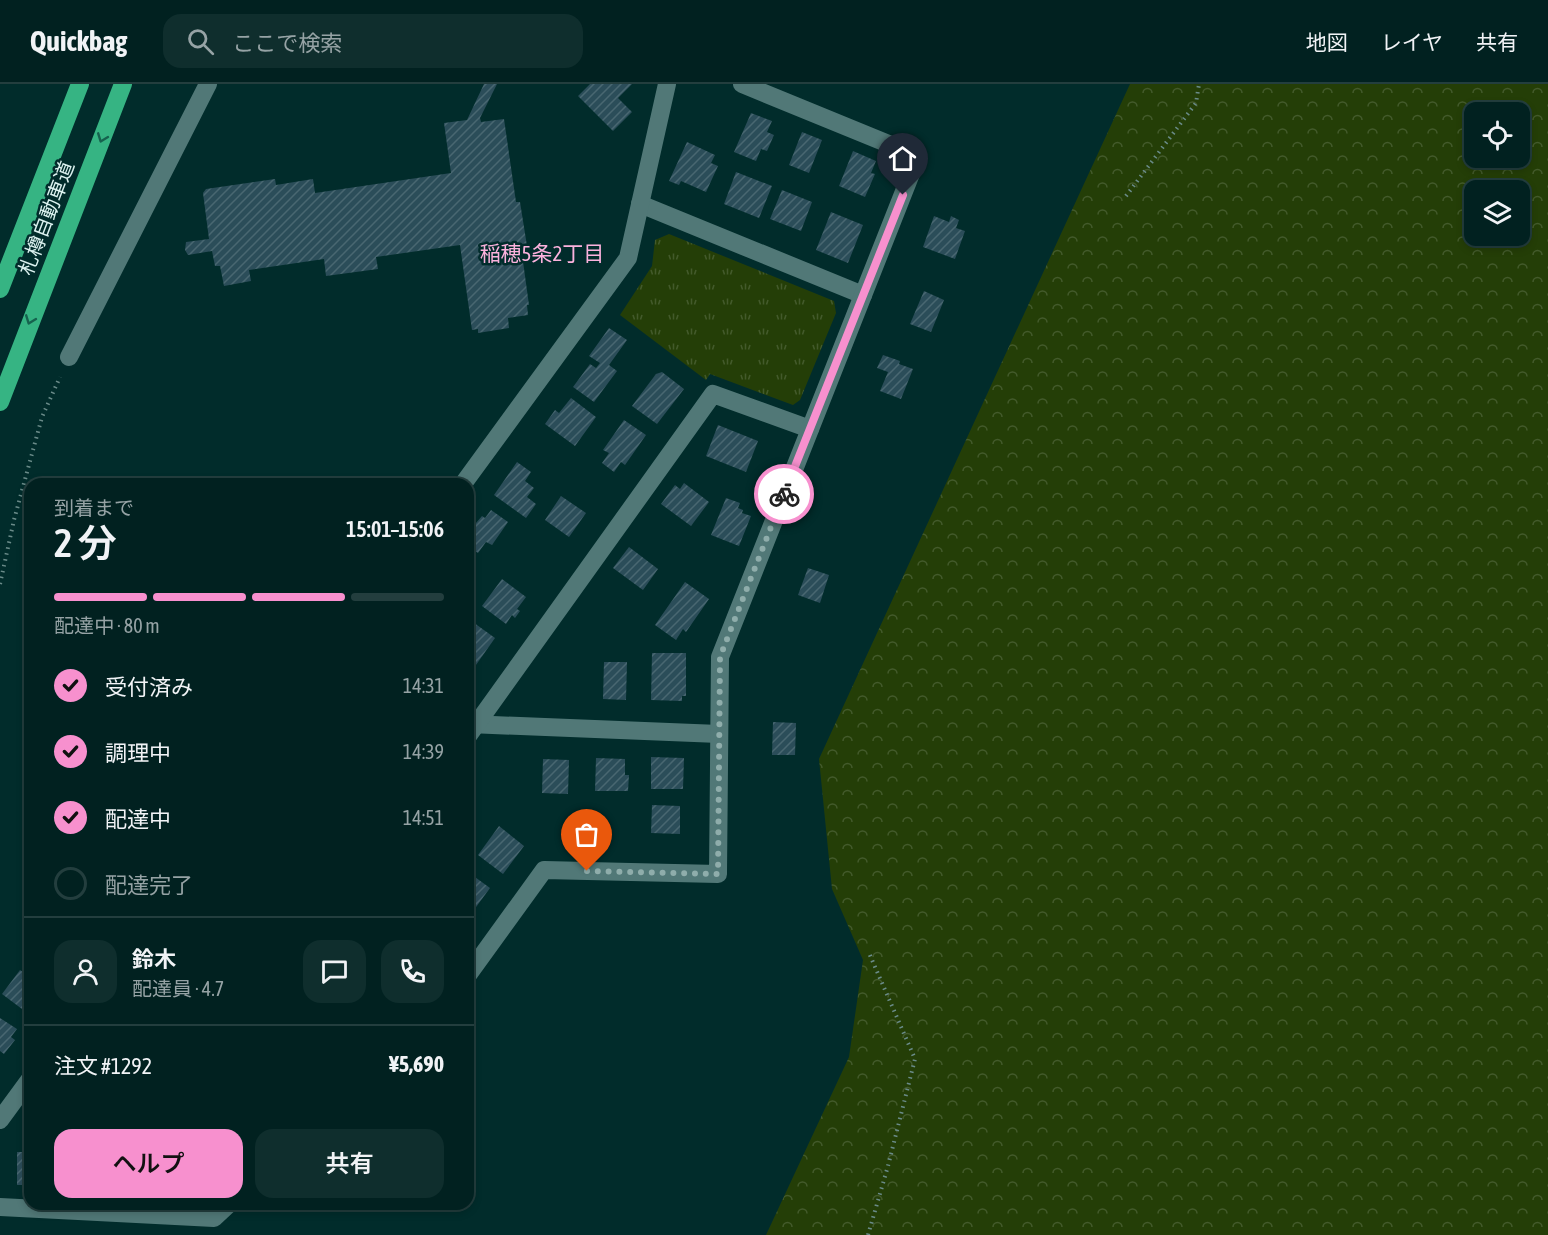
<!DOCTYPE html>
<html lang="ja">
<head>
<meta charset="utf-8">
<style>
  body { margin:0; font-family:"Asap Condensed","Noto Sans JP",sans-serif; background:#0f2e2d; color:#f1f3f6; height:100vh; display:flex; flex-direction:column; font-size:22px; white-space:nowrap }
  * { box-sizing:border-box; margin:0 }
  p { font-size:20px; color:#96a3a5 }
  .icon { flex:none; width:33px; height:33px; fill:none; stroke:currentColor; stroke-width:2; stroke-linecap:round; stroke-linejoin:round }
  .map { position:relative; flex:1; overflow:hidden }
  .drawer { position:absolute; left:24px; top:394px; width:450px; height:732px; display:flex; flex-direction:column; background:#012120; border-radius:18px; box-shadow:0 3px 9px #0003,0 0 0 2px #233e3e }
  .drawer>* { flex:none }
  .controls { position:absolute; left:1464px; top:18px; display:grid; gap:12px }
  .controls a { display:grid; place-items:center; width:66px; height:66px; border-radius:12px; background:#012120; box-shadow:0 3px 9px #0003,0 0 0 2px #233e3e; font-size:30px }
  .pin { position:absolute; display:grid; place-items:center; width:51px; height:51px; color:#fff; margin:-62px -26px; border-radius:50% 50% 50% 0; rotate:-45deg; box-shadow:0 0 6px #0007 }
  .pin .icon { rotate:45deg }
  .courier { position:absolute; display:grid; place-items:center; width:60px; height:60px; margin:-30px; border:4px solid #f790ce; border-radius:50%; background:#fff; color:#222; box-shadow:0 2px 8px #0007 }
  .overview em { font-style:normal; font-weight:600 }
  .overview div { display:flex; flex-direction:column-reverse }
  .overview { display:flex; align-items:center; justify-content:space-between; height:102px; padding:0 30px }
  h1 { font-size:39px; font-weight:600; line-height:45px }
  .bar { display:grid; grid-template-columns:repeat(4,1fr); gap:9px 6px; align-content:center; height:72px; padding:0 30px }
  .bar i { height:8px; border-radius:4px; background:#233e3e }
  .bar .on { background:#f790ce }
  .bar p { grid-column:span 4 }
  .line { display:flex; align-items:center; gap:15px; padding:0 30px; border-top:2px solid #233e3e }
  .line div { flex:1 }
  .round { display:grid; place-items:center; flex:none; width:63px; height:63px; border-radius:18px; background:#0f2e2d }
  ol { padding:0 30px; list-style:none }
  li { display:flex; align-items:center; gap:18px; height:66px }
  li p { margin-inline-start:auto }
  li .icon { padding:6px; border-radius:50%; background:#f790ce; color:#111; stroke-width:4 }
  li:last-child { color:#96a3a5 }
  li i { width:33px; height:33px; border:3px solid #233e3e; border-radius:50% }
  .cta { display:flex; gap:12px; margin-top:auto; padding:12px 30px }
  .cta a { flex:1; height:69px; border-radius:18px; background:#f790ce; color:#111; font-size:24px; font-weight:600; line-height:69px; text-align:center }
  .cta a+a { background:#0f2e2d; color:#f1f3f6 }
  header { display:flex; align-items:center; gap:36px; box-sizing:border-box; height:84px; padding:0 30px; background:#012120; border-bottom:2px solid #233e3e }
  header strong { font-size:28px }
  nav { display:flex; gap:33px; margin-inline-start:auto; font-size:21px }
  .search { width:420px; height:54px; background:#0f2e2d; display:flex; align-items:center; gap:15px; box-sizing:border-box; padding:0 21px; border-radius:18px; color:#96a3a5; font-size:22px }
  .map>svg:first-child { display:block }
  .grass { fill:url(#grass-tufts) }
  .forest { fill:url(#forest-crowns); fill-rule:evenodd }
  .building { fill:url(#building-hatch) }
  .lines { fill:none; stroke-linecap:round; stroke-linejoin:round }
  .path { stroke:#6a8b89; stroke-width:4; stroke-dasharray:1.5 4.5; stroke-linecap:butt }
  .minor { stroke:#517877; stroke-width:18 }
  .motorway { stroke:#36b483; stroke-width:18 }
  .oneway { stroke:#16624e }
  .done { stroke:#8fadab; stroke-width:6; stroke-dasharray:0 10.8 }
  .route { stroke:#f790ce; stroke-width:8 }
  .labels { text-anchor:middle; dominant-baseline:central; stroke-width:5; stroke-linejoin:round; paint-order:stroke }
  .street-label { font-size:20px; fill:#dcf2f0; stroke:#012c2b }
  .neighbourhood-label { font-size:21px; fill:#fbb2dd; stroke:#012c2b }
</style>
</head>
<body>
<header>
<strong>Quickbag</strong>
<div class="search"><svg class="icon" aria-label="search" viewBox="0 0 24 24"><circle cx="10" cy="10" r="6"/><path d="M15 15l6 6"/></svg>ここで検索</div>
<nav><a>地図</a><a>レイヤ</a><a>共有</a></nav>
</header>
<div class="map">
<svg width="1548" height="1151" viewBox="0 0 1548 1151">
  <defs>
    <pattern id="grass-tufts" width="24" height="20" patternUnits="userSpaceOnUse" patternTransform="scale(1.5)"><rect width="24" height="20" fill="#243e07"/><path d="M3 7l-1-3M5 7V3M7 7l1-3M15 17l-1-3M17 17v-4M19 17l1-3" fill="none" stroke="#435a2b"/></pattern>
    <pattern id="forest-crowns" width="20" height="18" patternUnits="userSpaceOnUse" patternTransform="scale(1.5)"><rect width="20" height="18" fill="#243e07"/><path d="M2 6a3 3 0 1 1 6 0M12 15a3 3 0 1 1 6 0" fill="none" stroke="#435a2b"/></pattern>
    <pattern id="building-hatch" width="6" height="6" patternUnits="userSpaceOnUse" patternTransform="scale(1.5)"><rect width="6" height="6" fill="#2b4d59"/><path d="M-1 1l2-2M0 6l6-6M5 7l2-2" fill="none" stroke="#496771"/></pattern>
  </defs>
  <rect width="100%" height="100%" fill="#012c2b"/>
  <polygon class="grass" points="669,150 834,217 836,229 800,316 793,321 710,290 706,296 620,231 652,182 655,156"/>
  <path class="forest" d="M1130,0H1548V1151H766L849,973L863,876L832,805L819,675ZM1474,28H1520V74H1474ZM1474,106H1520V152H1474Z"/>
  <g class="building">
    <polygon points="484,0 497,0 480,34 481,38 504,35 516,118 520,118 527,162 521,163 529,221 527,221 528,231 508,234 509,244 478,249 478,245 472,246 460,161 376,173 378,185 326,192 324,175 249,186 251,197 224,202 220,182 215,182 212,167 188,171 185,166 186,158 209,155 203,109 206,105 275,95 276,101 313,95 315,109 451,89 444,39 467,36"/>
    <polygon points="590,0 632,0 618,14 632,28 613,47 578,12"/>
    <polygon points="751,29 772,37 767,48 774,51 767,67 761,65 756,77 734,68"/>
    <polygon points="802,48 822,56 809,89 789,81"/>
    <polygon points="687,58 715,71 711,79 718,82 706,108 681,97 679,101 669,97"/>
    <polygon points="853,67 876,77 871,89 875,90 865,113 839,102"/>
    <polygon points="736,88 772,102 759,134 724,120"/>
    <polygon points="782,106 812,118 801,147 770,135"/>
    <polygon points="831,128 863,141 848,179 816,166"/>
    <polygon points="934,132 949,138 951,132 959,136 956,144 965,147 955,175 923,163"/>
    <polygon points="924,207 944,216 931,248 910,240"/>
    <polygon points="609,244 627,256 609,281 617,287 594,318 573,303 590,280 596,284 600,279 589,272"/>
    <polygon points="883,271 900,277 899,280 913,285 901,315 880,307 888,288 877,284"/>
    <polygon points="662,288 684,305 657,340 632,322 656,290"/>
    <polygon points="571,314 596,333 575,362 545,340 555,326 559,329"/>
    <polygon points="624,336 646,351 625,381 621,378 614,388 602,379 609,369 603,366"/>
    <polygon points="718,341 758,357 746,388 706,372"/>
    <polygon points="517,378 531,388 525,397 534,404 527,413 536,420 526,434 494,411"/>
    <polygon points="684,399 709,418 691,442 661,420 675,401 680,405"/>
    <polygon points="561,412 586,429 569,453 545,436"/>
    <polygon points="726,414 740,419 738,424 743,426 742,429 751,432 739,462 711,451"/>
    <polygon points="491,426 508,438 492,461 486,458 478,469 468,462 468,446 474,438 476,439 482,432 485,434"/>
    <polygon points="629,463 658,485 643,506 613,484"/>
    <polygon points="808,484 829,491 820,519 798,511"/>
    <polygon points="502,495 526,513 517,525 520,527 515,534 512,531 506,540 482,522"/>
    <polygon points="685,498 709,515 686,548 683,545 676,556 655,541"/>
    <polygon points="470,536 495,554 471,588 468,585 468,539"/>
    <polygon points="652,569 686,569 686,612 682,612 682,617 651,616"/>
    <polygon points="604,578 627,578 626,616 603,615"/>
    <polygon points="773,638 796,639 795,671 772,671"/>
    <polygon points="651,673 684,674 683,705 651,705"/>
    <polygon points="596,674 625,675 625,691 629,691 628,707 595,707"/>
    <polygon points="543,675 569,676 568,710 542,709"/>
    <polygon points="652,721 680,722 680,750 651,749"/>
    <polygon points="499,742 524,762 503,790 478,771"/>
    <polygon points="468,788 490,804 468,834"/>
    <polygon points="20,886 30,893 30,931 2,910"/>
    <polygon points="0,934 17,945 11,953 15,956 4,970 0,967"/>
    <rect x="17" y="1068" width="13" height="33"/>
  </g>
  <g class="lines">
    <g class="path">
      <polyline points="1126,112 1196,19 1199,0"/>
      <polyline points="0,500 14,436 42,333 60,293"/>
      <polyline points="868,1151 888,1082 915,975 869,869"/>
    </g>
    <g class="minor">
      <polyline points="640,120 863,211"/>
      <polyline points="69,273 208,0"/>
      <polyline points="463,400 628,174 667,0"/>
      <polyline points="469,640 719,650"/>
      <polyline points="468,652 713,310 810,345"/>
      <polyline points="468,891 544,786 718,790 720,573 918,72 742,0"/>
      <polyline points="0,1036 30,995"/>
      <polyline points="0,1123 214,1134 229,1120"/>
    </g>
    <g class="motorway">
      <polyline points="0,205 80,0"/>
      <polyline points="0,318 123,0"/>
    </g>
  </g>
  <defs><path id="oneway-chevron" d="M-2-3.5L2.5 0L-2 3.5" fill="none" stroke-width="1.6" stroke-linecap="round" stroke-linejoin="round" transform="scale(1.5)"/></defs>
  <g class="oneway">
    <use href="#oneway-chevron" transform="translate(102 54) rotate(111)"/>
    <use href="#oneway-chevron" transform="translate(30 236) rotate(111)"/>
  </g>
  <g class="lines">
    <polyline class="done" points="587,787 718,790 720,573 784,410"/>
    <polyline class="route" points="784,410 903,111"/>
  </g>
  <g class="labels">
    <g class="street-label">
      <text transform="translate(46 134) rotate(-69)">札樽自動車道</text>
    </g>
    <g class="neighbourhood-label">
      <text x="542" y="169">稲穂5条2丁目</text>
    </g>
  </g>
</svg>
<div class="controls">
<a><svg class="icon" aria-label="locate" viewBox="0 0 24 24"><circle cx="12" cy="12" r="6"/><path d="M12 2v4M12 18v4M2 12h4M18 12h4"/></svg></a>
<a><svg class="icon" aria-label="layers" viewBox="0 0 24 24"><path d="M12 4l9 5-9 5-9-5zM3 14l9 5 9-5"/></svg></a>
</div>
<div class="pin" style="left:587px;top:787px;background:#ea580c"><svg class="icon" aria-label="bag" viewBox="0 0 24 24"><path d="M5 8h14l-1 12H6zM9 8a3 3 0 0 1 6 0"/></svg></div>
<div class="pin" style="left:903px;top:111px;background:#1f2937"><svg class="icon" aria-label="home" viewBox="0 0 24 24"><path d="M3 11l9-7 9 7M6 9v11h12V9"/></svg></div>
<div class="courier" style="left:784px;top:410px"><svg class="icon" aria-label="bike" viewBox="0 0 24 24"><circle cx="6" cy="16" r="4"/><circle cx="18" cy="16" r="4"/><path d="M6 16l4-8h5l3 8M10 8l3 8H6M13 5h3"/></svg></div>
<section class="drawer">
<div class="overview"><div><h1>2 分</h1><p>到着まで</p></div><em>15:01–15:06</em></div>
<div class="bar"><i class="on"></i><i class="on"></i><i class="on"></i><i></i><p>配達中 · 80 m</p></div>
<ol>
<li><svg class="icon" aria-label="check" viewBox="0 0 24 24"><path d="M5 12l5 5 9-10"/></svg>受付済み<p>14:31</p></li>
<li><svg class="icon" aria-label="check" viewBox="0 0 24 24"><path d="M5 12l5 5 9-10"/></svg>調理中<p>14:39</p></li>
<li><svg class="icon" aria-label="check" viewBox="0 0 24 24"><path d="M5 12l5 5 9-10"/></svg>配達中<p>14:51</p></li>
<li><i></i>配達完了</li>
</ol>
<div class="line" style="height:108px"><a class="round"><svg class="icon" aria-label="person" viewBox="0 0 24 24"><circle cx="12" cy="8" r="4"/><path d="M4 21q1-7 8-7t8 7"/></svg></a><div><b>鈴木</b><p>配達員 · 4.7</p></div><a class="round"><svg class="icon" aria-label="chat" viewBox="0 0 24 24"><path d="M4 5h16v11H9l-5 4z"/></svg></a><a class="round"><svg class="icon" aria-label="phone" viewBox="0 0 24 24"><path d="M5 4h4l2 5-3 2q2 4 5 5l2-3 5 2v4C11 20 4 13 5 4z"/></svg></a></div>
<div class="line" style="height:78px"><div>注文 #1292</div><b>¥5,690</b></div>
<div class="cta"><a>ヘルプ</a><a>共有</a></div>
</section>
</div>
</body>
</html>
